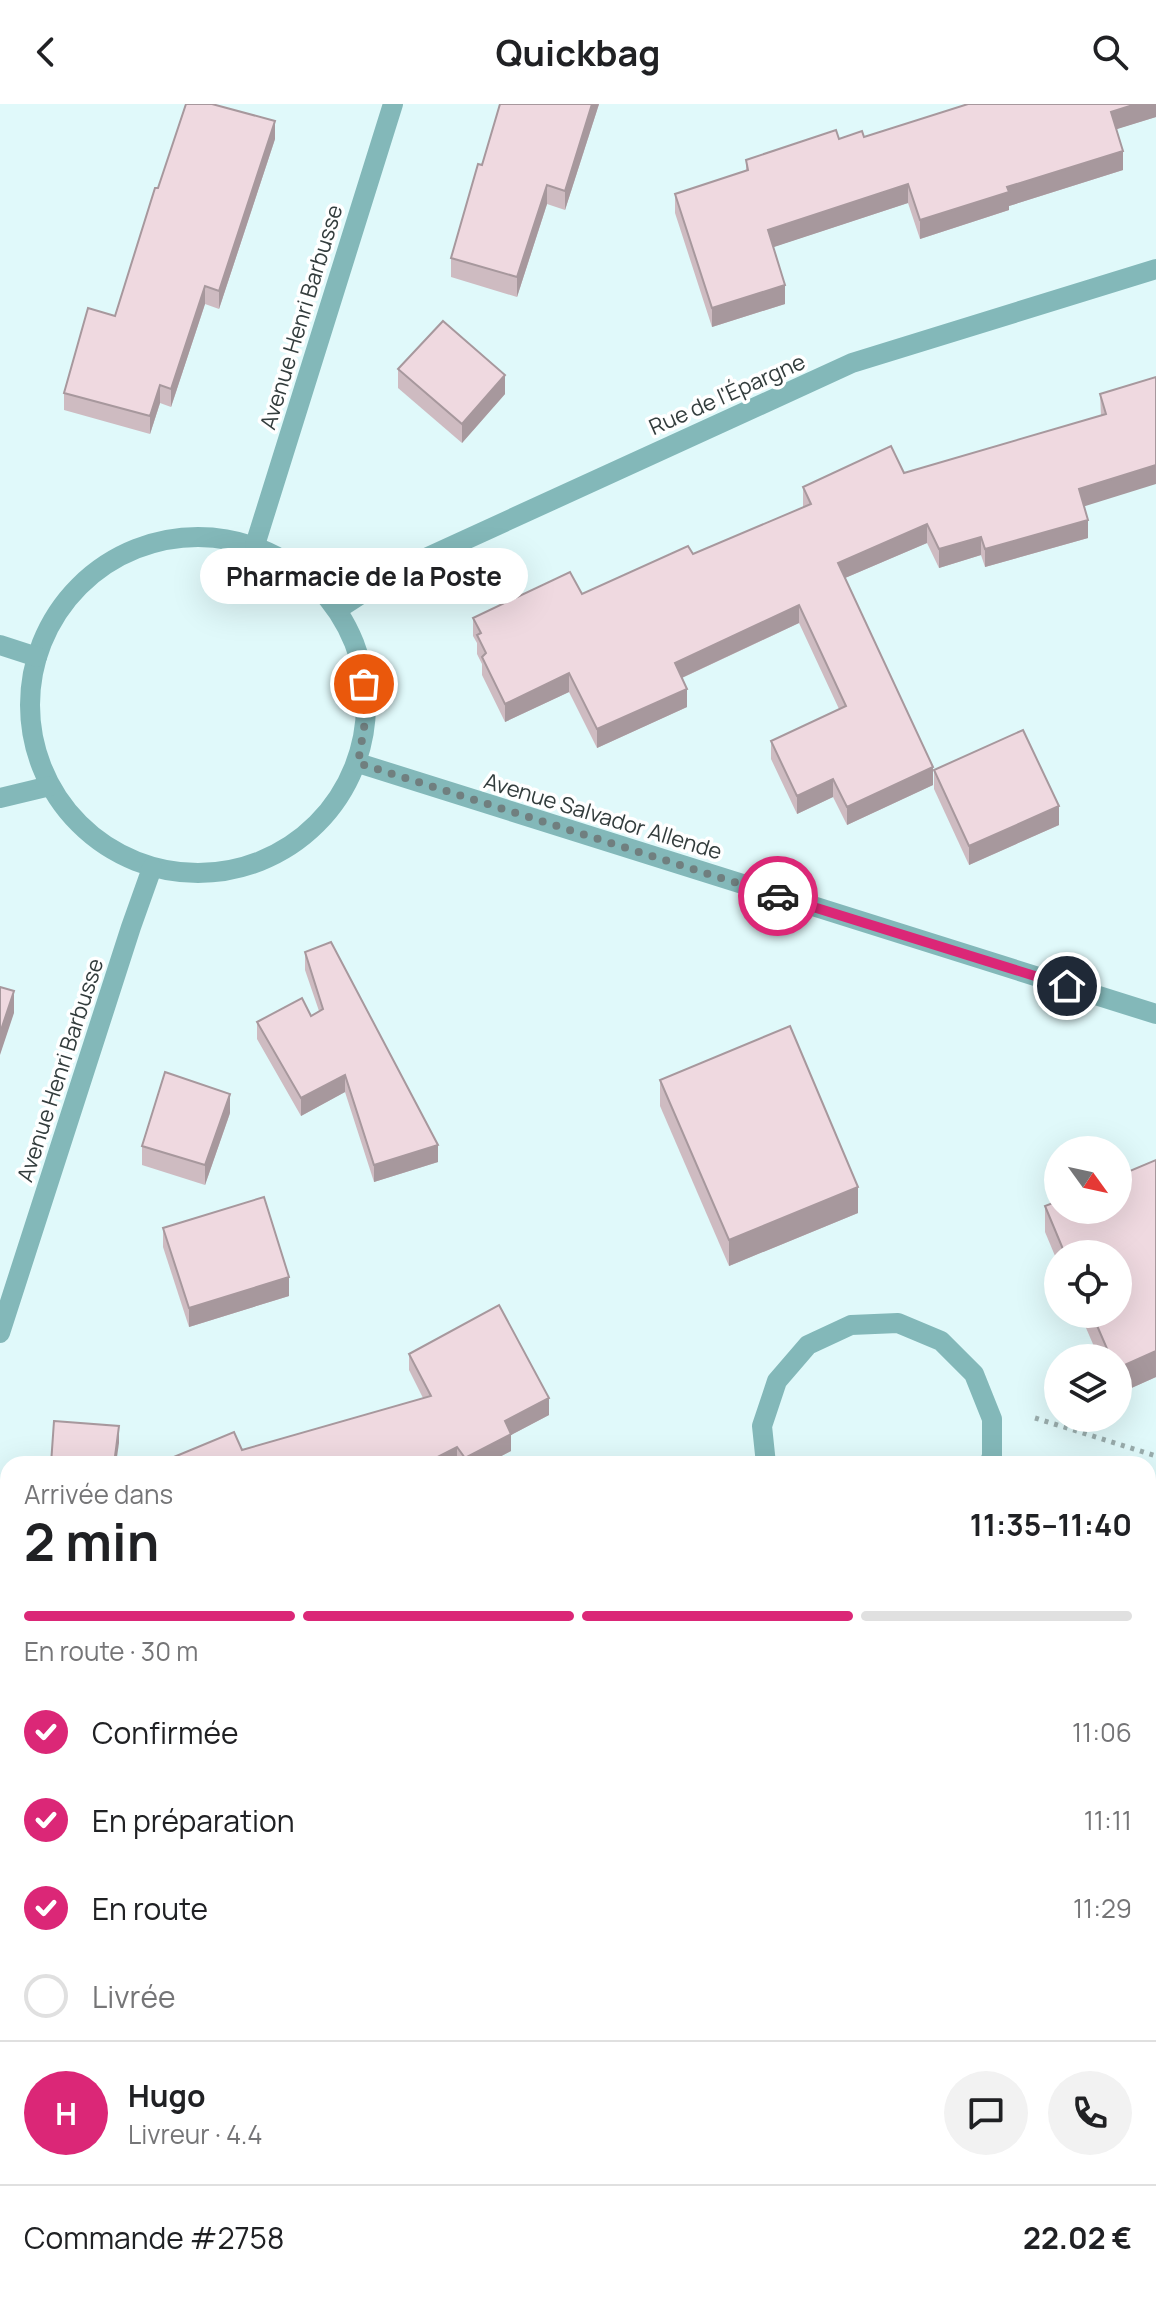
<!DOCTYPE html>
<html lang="fr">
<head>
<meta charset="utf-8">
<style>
  body { margin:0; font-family:Manrope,sans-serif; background:#f2f2f2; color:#202124; height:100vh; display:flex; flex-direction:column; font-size:30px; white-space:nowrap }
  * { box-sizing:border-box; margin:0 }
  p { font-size:26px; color:#757577 }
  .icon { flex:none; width:44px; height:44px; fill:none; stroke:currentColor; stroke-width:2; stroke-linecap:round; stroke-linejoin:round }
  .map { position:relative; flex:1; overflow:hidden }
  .panel { position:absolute; left:0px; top:1352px; width:1156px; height:848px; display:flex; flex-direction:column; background:#fff; border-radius:24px 24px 0 0; box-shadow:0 8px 32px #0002 }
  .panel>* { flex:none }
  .needle { width:52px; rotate:123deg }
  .tools { position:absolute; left:1044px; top:1032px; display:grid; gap:16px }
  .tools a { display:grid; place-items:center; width:88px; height:88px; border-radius:50%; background:#fff; box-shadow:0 8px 32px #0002; font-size:40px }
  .pin { position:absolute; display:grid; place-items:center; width:68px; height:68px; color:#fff; margin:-34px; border:4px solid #fff; border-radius:50%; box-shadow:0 2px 8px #0007 }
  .courier { position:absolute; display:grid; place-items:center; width:80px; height:80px; margin:-40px; border:6px solid #db2777; border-radius:50%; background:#fff; color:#222; box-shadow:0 2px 10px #0007 }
  .bubble { position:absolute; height:56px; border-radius:28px; background:#fff; box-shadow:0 8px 32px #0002; font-size:26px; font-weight:700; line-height:56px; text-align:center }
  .headline em { font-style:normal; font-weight:700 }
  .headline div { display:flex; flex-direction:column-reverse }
  .headline { display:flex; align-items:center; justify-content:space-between; height:136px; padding:0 24px }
  h1 { font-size:52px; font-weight:700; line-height:60px }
  .bar { display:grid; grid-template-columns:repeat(4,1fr); gap:12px 8px; align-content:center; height:96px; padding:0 24px }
  .bar i { height:10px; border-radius:6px; background:#e0e0e0 }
  .bar .current { background:#db2777 }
  .bar p { grid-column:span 4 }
  .line { display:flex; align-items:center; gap:20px; padding:0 24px; border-top:2px solid #e0e0e0 }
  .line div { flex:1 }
  .round { display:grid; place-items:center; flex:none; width:84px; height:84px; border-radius:42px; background:#f2f2f2 }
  ol { padding:0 24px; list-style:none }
  li { display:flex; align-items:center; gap:24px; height:88px }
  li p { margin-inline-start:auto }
  li .icon { padding:8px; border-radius:50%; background:#db2777; color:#fff; stroke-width:4 }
  li:last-child { color:#757577 }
  li i { width:44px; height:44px; border:4px solid #e0e0e0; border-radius:50% }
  header { display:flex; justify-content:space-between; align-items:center; height:104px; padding:0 24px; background:#fff; font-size:36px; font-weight:700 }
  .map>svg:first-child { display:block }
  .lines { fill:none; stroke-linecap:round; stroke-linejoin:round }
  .path { stroke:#9aadad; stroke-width:5; stroke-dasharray:4 6; stroke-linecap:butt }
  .minor { stroke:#83b8b9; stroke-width:20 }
  .wall { fill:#cebbc1 }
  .shaded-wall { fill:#a7989d }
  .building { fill:#efd9e0; stroke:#a7989d; stroke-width:2 }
  .done { stroke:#707f7f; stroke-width:8; stroke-dasharray:0 14.4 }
  .route { stroke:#db2777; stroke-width:10 }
  .labels { text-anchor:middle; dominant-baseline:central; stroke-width:7; stroke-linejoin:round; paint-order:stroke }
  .street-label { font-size:22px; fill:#333d3d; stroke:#fff }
</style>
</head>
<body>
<header><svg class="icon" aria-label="back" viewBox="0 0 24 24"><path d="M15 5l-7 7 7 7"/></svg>Quickbag<svg class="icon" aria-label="search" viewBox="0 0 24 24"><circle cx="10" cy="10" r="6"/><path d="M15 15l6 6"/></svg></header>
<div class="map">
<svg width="1156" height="2200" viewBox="0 0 1156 2200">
  <rect width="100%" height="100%" fill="#e0f9fa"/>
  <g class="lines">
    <polyline class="path" points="1035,1314 1156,1352"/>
    <g class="minor">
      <circle cx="198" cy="601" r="168"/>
      <polyline points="255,441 393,0"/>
      <polyline points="338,505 395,468 852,259 1156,165"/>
      <polyline points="0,541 37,553"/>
      <polyline points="358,659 1156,910"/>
      <polyline points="0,694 50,682"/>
      <polyline points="0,1229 131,823 152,764"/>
      <polyline points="766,1360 762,1322 777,1277 808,1241 851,1221 898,1219 941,1237 974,1270 992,1315 992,1352 989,1360"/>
      <polyline points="0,1608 8,1606"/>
      <polyline points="0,1628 8,1646"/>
      <polyline points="1148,2155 1156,2153"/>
      <polyline points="262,2192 266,2200"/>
      <polyline points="1018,2200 1042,2192"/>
    </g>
  </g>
  <g class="wall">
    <polygon points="500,0 599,0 565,106 547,100 517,193 451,173 451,154 482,61"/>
    <polygon points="1156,0 1156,13 1116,25 1123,66 1009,102 1009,106 920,135 908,99 773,143 785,200 712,223 675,109 675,90 746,67 746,56 839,35"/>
    <polygon points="275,35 219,205 205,200 171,303 160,299 150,330 64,306 64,289 115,212 158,84"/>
    <polygon points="398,265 505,290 462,339 398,284"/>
    <polygon points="1156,273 1084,402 1088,434 985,463 981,451 939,464 927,439 845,474 933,681 847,721 833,693 797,710 771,655 771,637 839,605 799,519 682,574 687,603 597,644 569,588 505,618 482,571 482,560 477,550 477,539 473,532 473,514 582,490 693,450 803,403 803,383 904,369 1101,312 1100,290"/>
    <polygon points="934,666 1059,721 969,761 934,685"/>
    <polygon points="305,848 438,1058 374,1078 345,988 301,1012 257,935 257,918 311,912 319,907 305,866"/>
    <polygon points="660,976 858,1109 729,1162 660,1002"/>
    <polygon points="230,1009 205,1081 142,1061 142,1042"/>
    <polygon points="1156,1056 1156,1273 1118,1290 1118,1254 1099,1254 1080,1210 1118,1210 1118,1150 1058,1150 1058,1159 1045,1128 1045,1102 1058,1097 1058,1106 1118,1106 1118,1072"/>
    <polygon points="163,1124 289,1192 189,1223 163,1143"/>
    <polygon points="409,1250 549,1311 511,1331 511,1347 486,1360 457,1360 242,1346 423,1294 409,1266"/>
    <polygon points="8,1422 8,1445 0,1444 0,1425"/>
    <polygon points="1148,1448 1156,1467 1156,1730 1148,1712"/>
    <polygon points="375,2192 461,2192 464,2200 378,2200"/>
    <polygon points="566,2192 746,2192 721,2200 569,2200"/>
  </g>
  <g class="shaded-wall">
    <polygon points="592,0 599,0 565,106 565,87"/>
    <polygon points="1136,0 1156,0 1156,13 1111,27 1111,8"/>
    <polygon points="275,17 275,35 219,205 219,187"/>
    <polygon points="1123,47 1123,66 1009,102 1009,106 920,135 920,116 1007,83"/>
    <polygon points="908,80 908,99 768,145 768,126"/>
    <polygon points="547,81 547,100 517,193 517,173"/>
    <polygon points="785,181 785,200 712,223 712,204"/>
    <polygon points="205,182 205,200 171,303 171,285"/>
    <polygon points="505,271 505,290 462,339 462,320"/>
    <polygon points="160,281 160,299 150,330 150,312"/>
    <polygon points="1156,361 1156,380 1079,404 1079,385"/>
    <polygon points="1088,416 1088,434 985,463 985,445"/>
    <polygon points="927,420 927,439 838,477 838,459"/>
    <polygon points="981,433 981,451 939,464 939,445"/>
    <polygon points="799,501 799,519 675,577 675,559"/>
    <polygon points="569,569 569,588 505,618 505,600"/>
    <polygon points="687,585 687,603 597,644 597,625"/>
    <polygon points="933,663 933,681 847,721 847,703"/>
    <polygon points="833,675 833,693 797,710 797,692"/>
    <polygon points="1059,702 1059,721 969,761 969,742"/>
    <polygon points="14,887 14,909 0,951 0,929"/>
    <polygon points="345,971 345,988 301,1012 301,994"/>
    <polygon points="230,990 230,1009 205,1081 205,1061"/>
    <polygon points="438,1041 438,1058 374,1078 374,1061"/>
    <polygon points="858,1083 858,1109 729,1162 729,1136"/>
    <polygon points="289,1173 289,1192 189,1223 189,1204"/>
    <polygon points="1156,1247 1156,1273 1118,1290 1118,1264"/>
    <polygon points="549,1294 549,1311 511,1331 511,1347 486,1360 465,1360 465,1354 505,1317"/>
    <polygon points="119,1322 119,1339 116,1360 114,1360"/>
    <polygon points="457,1343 457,1359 424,1360"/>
    <polygon points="8,2107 8,2124 0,2128 0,2111"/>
    <polygon points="687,2192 746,2192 721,2200 663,2200"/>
  </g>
  <g class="building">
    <polygon points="186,0 212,0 275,17 219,187 205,182 171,285 160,281 150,312 64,289 88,204 115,212 155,84 158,84"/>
    <polygon points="500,0 592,0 565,87 547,81 517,173 451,154 478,60 482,61"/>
    <polygon points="968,0 1136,0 1111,8 1123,47 1007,83 1009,88 920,116 908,80 768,126 785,181 712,204 675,90 748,66 746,56 836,26 839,35 862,27 864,33"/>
    <polygon points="443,217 505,271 462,320 398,265"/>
    <polygon points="1156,273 1156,361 1079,385 1088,416 985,445 981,433 939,445 927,420 838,459 933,663 847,703 833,675 797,692 771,637 846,602 799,501 675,559 687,585 597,625 569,569 505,600 482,553 486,549 477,531 481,529 473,514 570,468 582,490 688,442 693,450 811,400 803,383 891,342 904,369 1106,310 1100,290"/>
    <polygon points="1023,626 1059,702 969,742 934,666"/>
    <polygon points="331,838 438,1041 374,1061 345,971 301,994 257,918 302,894 311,912 323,905 305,848"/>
    <polygon points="0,883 14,887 0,929"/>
    <polygon points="790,922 858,1083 729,1136 660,976"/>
    <polygon points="165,968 230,990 205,1061 142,1042"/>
    <polygon points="1156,1056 1156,1247 1118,1264 1118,1254 1111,1254 1092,1210 1118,1210 1118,1150 1065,1150 1045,1102 1058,1097 1058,1106 1118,1106 1118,1072"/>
    <polygon points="264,1093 289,1173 189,1204 163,1124"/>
    <polygon points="499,1201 549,1294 505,1317 511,1330 465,1354 457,1343 424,1360 157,1360 234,1328 242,1346 431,1292 409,1250"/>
    <polygon points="54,1317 119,1322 114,1360 51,1360"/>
    <polygon points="8,1422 8,1428 0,1427 0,1425"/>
    <polygon points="1148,1448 1156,1467 1156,1699 1148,1681"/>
    <polygon points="8,1867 8,2107 0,2111 0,1871"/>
    <polygon points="381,2192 461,2192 464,2200 383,2200"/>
    <polygon points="573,2192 687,2192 663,2200 576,2200"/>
  </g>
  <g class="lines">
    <polyline class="done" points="364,580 367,606 358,659 778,792"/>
    <polyline class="route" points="778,792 1067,882"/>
  </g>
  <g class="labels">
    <g class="street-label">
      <text transform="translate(301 213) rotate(-73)">Avenue Henri Barbusse</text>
      <text transform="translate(727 290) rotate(-24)">Rue de l'Épargne</text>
      <text transform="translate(603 712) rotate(17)">Avenue Salvador Allende</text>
      <text transform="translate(60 966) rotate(-72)">Avenue Henri Barbusse</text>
    </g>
  </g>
</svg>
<div class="tools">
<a><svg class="needle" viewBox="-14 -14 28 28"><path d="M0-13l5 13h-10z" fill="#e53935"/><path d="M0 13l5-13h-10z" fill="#757577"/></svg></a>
<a><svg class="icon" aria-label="locate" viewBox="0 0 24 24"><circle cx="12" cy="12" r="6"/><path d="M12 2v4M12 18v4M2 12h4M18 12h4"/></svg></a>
<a><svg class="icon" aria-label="layers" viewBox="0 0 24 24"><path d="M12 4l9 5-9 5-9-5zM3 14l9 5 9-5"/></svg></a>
</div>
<div class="pin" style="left:364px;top:580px;background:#ea580c"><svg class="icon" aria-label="bag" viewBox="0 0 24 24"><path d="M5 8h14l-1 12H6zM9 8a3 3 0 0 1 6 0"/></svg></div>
<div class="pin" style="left:1067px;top:882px;background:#1f2937"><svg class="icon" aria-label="home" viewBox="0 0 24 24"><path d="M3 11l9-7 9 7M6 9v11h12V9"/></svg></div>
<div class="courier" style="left:778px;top:792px"><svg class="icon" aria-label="car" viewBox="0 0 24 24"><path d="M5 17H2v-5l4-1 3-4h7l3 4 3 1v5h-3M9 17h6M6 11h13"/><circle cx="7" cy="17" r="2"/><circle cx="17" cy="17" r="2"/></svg></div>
<div class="bubble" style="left:200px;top:444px;width:328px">Pharmacie de la Poste</div>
<section class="panel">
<div class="headline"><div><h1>2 min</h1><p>Arrivée dans</p></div><em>11:35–11:40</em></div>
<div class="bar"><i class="current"></i><i class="current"></i><i class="current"></i><i></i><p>En route · 30 m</p></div>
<ol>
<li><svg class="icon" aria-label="check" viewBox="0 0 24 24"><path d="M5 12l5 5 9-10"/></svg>Confirmée<p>11:06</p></li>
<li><svg class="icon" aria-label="check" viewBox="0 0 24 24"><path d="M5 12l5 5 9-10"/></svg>En préparation<p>11:11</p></li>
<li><svg class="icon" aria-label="check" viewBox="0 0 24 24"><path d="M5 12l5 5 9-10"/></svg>En route<p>11:29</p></li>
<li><i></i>Livrée</li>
</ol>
<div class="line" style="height:144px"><b class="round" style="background:#db2777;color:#fff">H</b><div><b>Hugo</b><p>Livreur · 4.4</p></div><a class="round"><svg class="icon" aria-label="chat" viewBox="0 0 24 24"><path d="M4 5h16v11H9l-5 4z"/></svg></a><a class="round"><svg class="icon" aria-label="phone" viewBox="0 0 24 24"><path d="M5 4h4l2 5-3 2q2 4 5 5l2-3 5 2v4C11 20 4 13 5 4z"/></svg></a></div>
<div class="line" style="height:104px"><div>Commande #2758</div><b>22.02 €</b></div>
</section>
</div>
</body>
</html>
